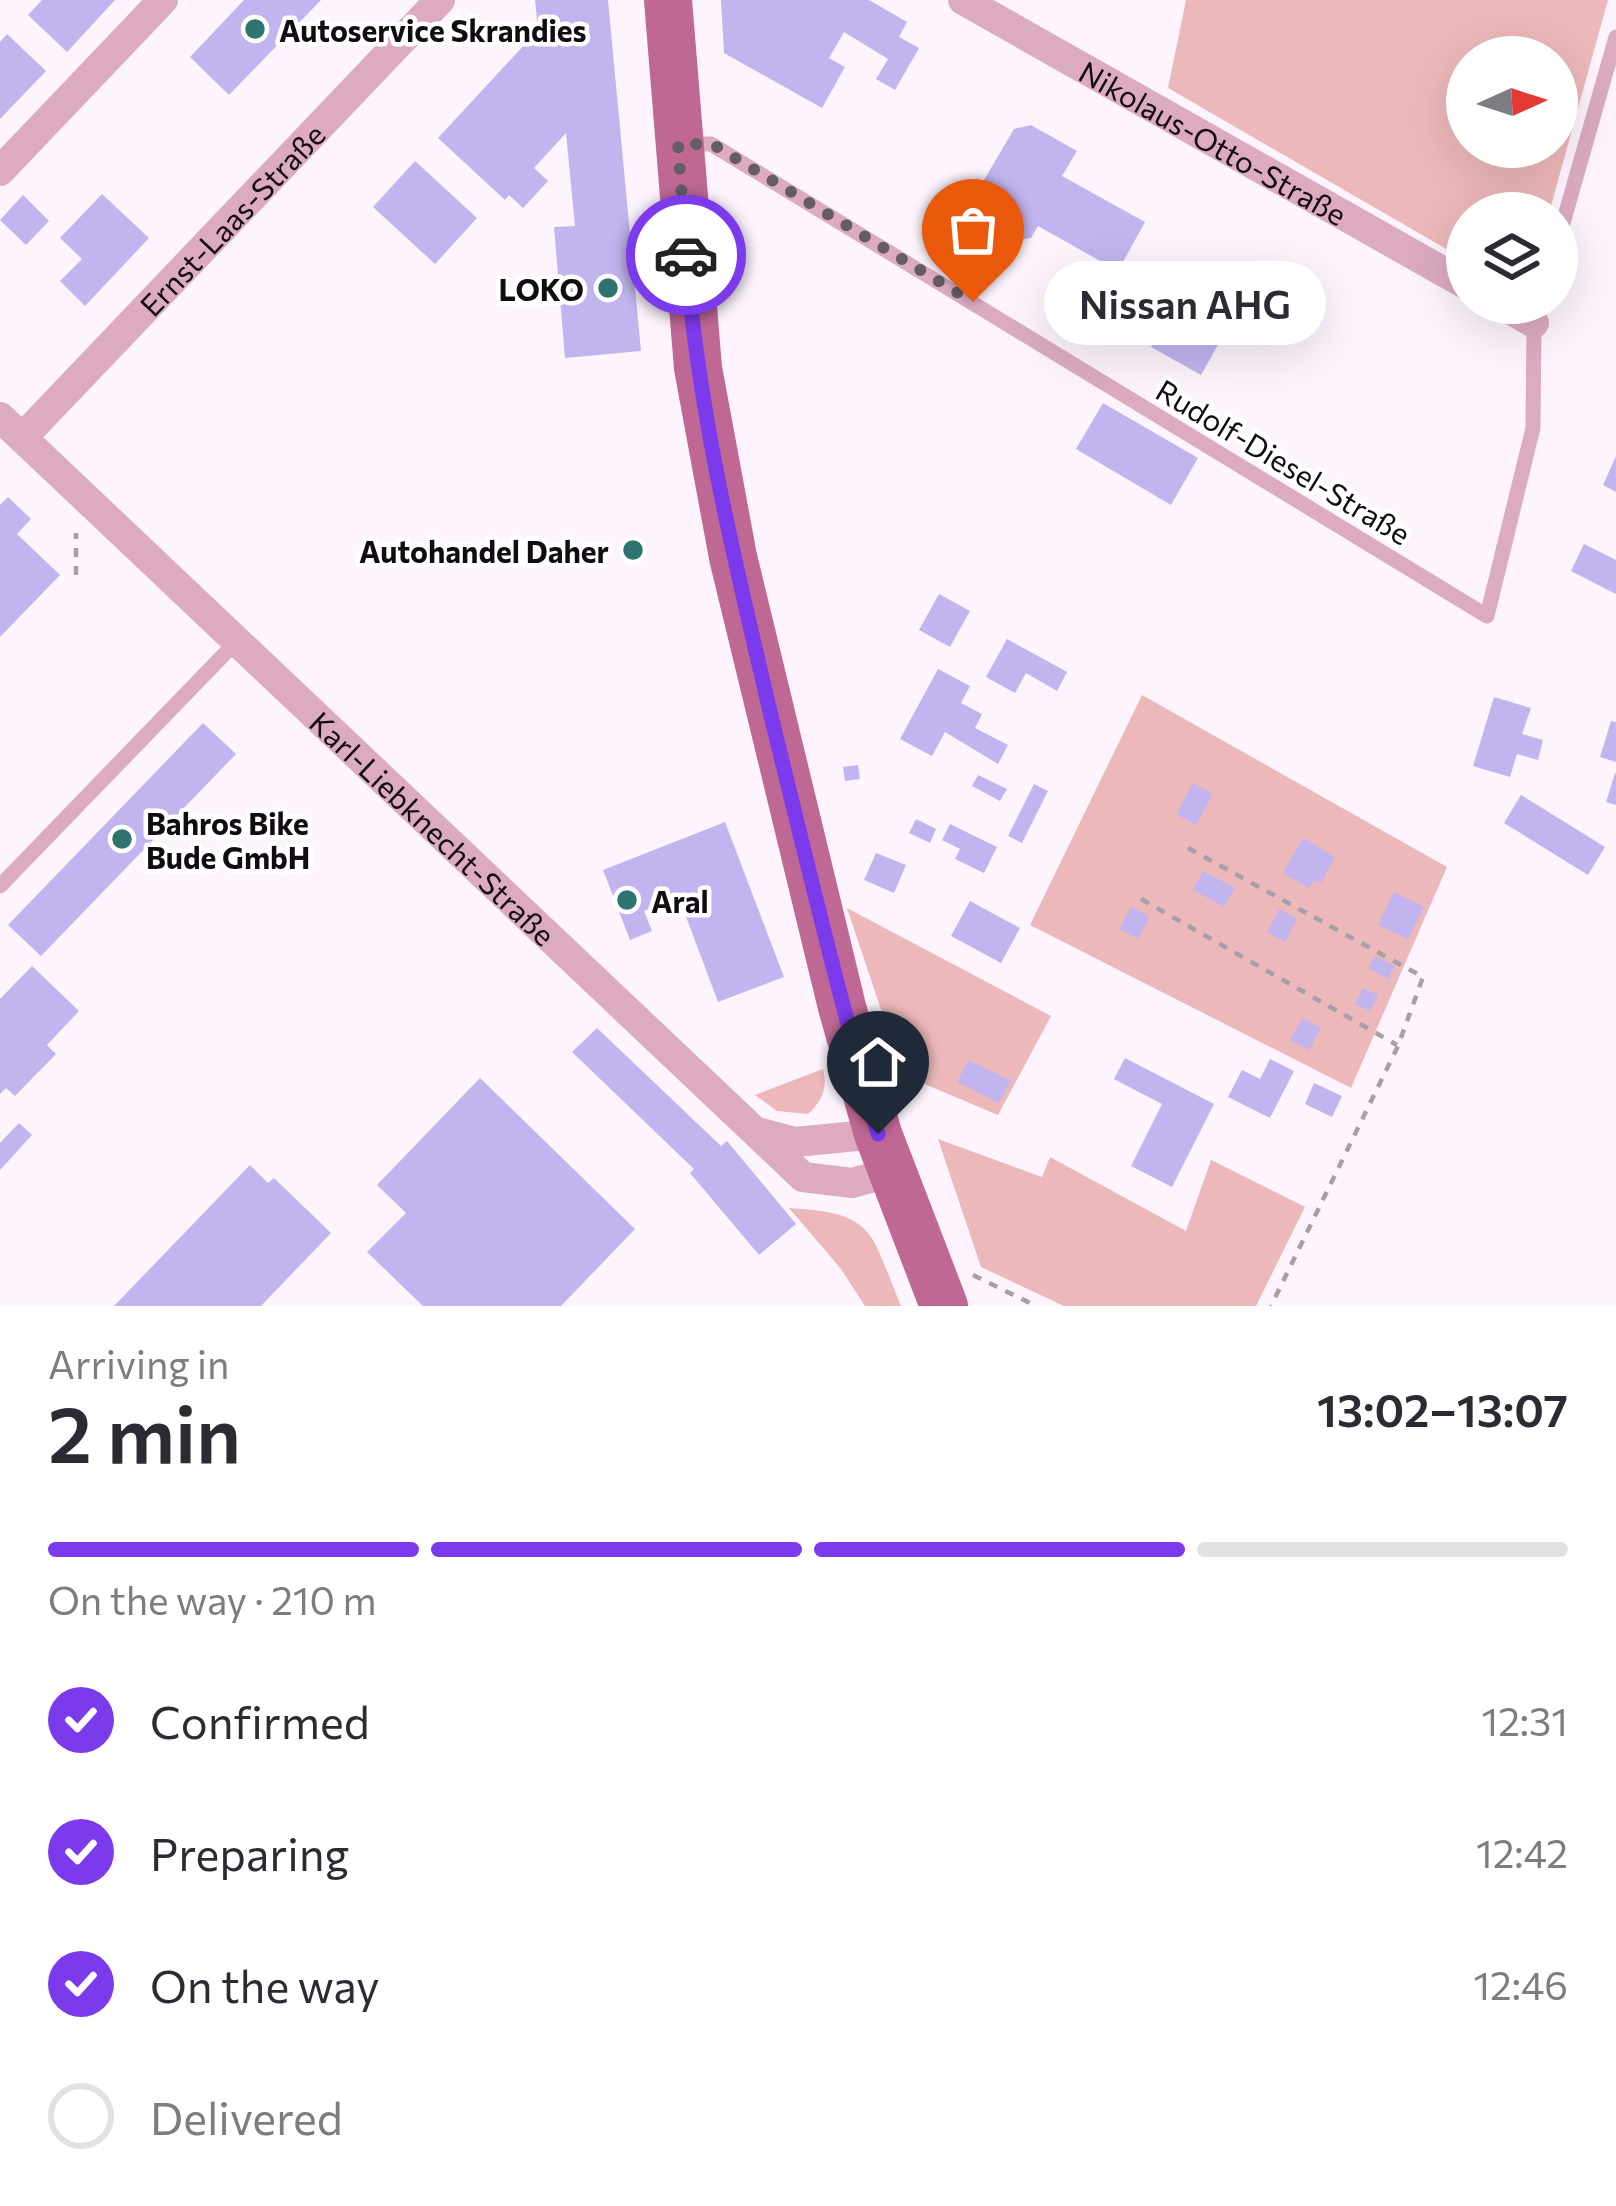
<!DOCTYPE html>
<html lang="en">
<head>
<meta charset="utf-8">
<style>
  body { margin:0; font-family:Commissioner,sans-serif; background:#f2f2f3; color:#2b2b33; height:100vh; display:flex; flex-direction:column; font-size:45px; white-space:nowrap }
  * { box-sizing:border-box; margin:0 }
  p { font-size:39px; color:#7c7c81 }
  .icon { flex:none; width:66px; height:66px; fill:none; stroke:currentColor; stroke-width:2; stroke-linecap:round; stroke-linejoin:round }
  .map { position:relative; height:1306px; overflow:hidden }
  .drawer { display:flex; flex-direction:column; background:#fff; flex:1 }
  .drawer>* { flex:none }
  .needle { width:78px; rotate:87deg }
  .fabs { position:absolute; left:1446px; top:36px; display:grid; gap:24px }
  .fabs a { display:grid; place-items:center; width:132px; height:132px; border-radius:50%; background:#fff; box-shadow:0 12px 48px #0002; font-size:60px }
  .pin { position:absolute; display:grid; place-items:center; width:102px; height:102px; color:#fff; margin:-123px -51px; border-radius:50% 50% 50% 0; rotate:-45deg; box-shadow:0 0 12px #0007 }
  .pin .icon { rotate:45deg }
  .courier { position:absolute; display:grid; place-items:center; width:120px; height:120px; margin:-60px; border:9px solid #7c3aed; border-radius:50%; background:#fff; color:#222; box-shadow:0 3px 15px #0007 }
  .bubble { position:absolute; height:84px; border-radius:42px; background:#fff; box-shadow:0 12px 48px #0002; font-size:39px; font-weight:600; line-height:84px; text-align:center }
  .overview em { font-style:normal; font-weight:600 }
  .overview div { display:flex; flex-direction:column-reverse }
  .overview { display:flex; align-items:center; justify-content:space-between; height:204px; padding:0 48px }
  h1 { font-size:78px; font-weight:600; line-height:90px }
  .bar { display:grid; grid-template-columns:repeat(4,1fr); gap:18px 12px; align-content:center; height:144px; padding:0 48px }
  .bar i { height:15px; border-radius:9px; background:#e1e1e2 }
  .bar .selected { background:#7c3aed }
  .bar p { grid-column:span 4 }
  ol { padding:0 48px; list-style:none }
  li { display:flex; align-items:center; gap:36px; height:132px }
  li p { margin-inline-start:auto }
  li .icon { padding:12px; border-radius:50%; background:#7c3aed; color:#fff; stroke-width:4 }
  li:last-child { color:#7c7c81 }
  li i { width:66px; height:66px; border:6px solid #e1e1e2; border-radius:50% }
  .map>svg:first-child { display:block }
  .green { fill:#edb8b9; fill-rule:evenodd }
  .building { fill:#c2b5ef }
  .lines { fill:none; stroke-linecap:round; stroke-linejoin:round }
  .path { stroke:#a69fa7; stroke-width:4.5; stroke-dasharray:9 9; stroke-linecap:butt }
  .service { stroke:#dcabc2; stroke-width:15 }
  .minor { stroke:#dcabc2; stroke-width:30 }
  .primary { stroke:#bf6894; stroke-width:48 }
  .done { stroke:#645d65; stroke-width:12; stroke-dasharray:0 21.6 }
  .route { stroke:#7c3aed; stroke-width:15 }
  .poi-dot { fill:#2d756e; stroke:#fff; stroke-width:4.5 }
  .labels { text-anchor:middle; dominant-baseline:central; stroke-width:9; stroke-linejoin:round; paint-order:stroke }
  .poi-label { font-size:30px; font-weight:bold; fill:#110c12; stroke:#fff; text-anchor:start }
  .street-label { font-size:30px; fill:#110c12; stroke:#fff }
</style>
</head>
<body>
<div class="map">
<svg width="1616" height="1306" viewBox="0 0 1616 1306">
  <rect width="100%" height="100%" fill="#fdf4fe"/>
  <g class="green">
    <path d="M1186,0H1608L1549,213H1467V261L1168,88ZM1557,57V147H1467V57Z"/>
    <polygon points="1142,695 1447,867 1351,1088 1030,925"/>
    <polygon points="847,908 1051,1016 998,1115 903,1075"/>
    <path d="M823,1069C828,1088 822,1101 808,1114L777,1111L755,1095Z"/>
    <polygon points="938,1139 1042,1177 1050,1157 1186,1231 1211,1160 1305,1207 1256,1306 1064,1306 981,1267"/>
    <path d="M789,1208C877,1213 870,1232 901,1306H865L841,1269Z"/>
  </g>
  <g class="building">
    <polygon points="42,0 115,0 67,52 28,15"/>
    <polygon points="244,0 321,0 229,95 190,57"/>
    <polygon points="535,0 608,0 641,351 565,358 554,227 575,226 566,133 534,168 548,181 523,208 509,195 505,200 438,138 538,30"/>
    <polygon points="721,0 869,0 907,22 899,37 919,48 895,90 876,79 888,59 844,32 829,58 845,67 822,108 724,53"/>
    <polygon points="7,34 46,71 0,119 0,42"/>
    <polygon points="1031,125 1077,151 1062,176 1145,222 1118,271 1038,226 1031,238 1013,241 977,224 971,202 1014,129"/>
    <polygon points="415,161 477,218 435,264 373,207"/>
    <polygon points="102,194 149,238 85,306 60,281 82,259 60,238"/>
    <polygon points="23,195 49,221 26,245 0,220"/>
    <polygon points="1182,291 1232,320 1201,375 1151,347"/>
    <polygon points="1103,403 1198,458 1171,505 1076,449"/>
    <polygon points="1616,456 1616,492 1603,485"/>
    <polygon points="8,497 31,519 17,534 60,575 0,637 0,505"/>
    <polygon points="1584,544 1616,560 1616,594 1571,571"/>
    <polygon points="939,594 970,611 950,647 919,630"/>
    <polygon points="1007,639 1067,672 1057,691 1026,673 1015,693 986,677"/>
    <polygon points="938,669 970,686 961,703 982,714 975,728 1008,745 998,764 945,732 932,756 900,739"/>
    <polygon points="1494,697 1531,708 1522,734 1543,740 1538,760 1517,754 1510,777 1473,766"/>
    <polygon points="1611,721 1616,722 1616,762 1600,757"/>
    <polygon points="203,723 236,754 41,956 8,925"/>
    <polygon points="858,765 860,779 845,781 843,767"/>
    <polygon points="1615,773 1616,773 1616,805 1606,802"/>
    <polygon points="978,775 1007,789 1000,801 972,786"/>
    <polygon points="1193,783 1213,794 1196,825 1176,814"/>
    <polygon points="1034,784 1048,791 1022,843 1008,836"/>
    <polygon points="1521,795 1605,847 1588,875 1504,823"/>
    <polygon points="916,819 936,829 930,843 909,833"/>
    <polygon points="725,822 784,977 718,1002 679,898 644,911 652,931 630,940 603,870"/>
    <polygon points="950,824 997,847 984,873 955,859 960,849 942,840"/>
    <polygon points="1303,838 1335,857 1321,883 1314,880 1309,888 1283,873"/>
    <polygon points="876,853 906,865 894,893 864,880"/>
    <polygon points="1203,871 1235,888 1224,907 1193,890"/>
    <polygon points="1394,892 1424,907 1408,939 1378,925"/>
    <polygon points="970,901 1020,928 1001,963 951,936"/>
    <polygon points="1131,907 1150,917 1138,939 1119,929"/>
    <polygon points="1279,909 1297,919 1285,942 1267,932"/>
    <polygon points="1375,956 1395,966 1388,979 1368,968"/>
    <polygon points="32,966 79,1011 47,1045 56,1054 15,1096 6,1088 0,1094 0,999"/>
    <polygon points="1363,988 1378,995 1370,1011 1355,1004"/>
    <polygon points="1302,1018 1321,1028 1309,1050 1290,1040"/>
    <polygon points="597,1028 721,1146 727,1141 796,1224 759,1255 690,1173 694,1169 572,1052"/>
    <polygon points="1125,1058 1214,1104 1172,1187 1131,1166 1162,1104 1114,1079"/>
    <polygon points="1270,1059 1294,1071 1270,1118 1228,1097 1242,1070 1260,1079"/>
    <polygon points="968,1060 1011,1081 999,1103 957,1082"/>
    <polygon points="480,1078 635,1229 561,1306 423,1306 367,1252 406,1213 377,1185"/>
    <polygon points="1314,1083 1342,1096 1332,1117 1305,1104"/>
    <polygon points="19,1123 32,1135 0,1170 0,1143"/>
    <polygon points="250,1165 268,1183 274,1178 331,1233 261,1306 114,1306"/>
  </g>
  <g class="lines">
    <g class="path">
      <polyline points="76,575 76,533"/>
      <polyline points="1188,848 1423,977 1398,1046 1271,1306"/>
      <polyline points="1141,899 1397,1045"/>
      <polyline points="973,1275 1036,1306"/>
    </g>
    <g class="service">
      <polyline points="688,144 711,144 1487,616 1533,428 1534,323 1540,303"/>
      <polyline points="1557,244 1616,37"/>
      <polyline points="0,886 237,641"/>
    </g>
    <g class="minor">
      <path id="s1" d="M963,0L1467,285"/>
      <polyline points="0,171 163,0"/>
      <polyline points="1499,303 1534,323"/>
      <path id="s2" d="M0,417L803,1177L852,1183L892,1172"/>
      <path id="s3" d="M22,438L440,0"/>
      <polyline points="761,1133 795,1142 878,1134"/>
    </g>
    <polyline class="primary" points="668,0 698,368 733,557 842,1007 878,1134 944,1306"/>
  </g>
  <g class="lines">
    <polyline class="done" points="686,255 678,144 712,144 973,302"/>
    <path class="route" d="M686,255C698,414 736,566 772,720C806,858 839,997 878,1134"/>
  </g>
  <g class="poi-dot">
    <circle cx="255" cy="29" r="12"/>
    <circle cx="608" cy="288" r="12"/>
    <circle cx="633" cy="550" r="12"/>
    <circle cx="122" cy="839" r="12"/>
    <circle cx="627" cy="900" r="12"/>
  </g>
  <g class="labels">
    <g class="poi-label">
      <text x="279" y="29">Autoservice Skrandies</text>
      <text x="584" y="288" text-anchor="end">LOKO</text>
      <text x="609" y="550" text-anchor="end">Autohandel Daher</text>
      <text x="146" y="822">Bahros Bike<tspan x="146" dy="34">Bude GmbH</tspan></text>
      <text x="651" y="900">Aral</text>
    </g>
    <g class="street-label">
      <text stroke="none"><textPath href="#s1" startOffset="288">Nikolaus-Otto-Straße</textPath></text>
      <text stroke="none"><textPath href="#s3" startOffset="303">Ernst-Laas-Straße</textPath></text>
      <text transform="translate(1284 461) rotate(31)">Rudolf-Diesel-Straße</text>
      <text stroke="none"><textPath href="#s2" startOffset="597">Karl-Liebknecht-Straße</textPath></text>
    </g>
  </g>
</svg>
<div class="fabs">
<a><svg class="needle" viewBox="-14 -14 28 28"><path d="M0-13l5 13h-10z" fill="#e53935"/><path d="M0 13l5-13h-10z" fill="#7c7c81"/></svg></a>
<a><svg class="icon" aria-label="layers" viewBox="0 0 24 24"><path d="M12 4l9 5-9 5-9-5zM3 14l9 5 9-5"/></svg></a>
</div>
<div class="pin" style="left:973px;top:302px;background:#ea580c"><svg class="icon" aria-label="bag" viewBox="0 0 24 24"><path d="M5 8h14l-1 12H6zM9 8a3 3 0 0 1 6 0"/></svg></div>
<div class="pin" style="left:878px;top:1134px;background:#1f2937"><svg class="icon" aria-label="home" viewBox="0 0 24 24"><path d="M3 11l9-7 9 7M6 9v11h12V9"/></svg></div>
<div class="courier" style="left:686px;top:255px"><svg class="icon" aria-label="car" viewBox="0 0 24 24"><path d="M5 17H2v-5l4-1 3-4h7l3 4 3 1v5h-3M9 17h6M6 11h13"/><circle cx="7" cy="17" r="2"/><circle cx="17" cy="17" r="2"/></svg></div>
<div class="bubble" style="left:1044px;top:261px;width:282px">Nissan AHG</div>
</div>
<section class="drawer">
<div class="overview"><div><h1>2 min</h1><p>Arriving in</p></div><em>13:02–13:07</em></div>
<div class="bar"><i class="selected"></i><i class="selected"></i><i class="selected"></i><i></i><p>On the way · 210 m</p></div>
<ol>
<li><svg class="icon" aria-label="check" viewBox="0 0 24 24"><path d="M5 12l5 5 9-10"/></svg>Confirmed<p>12:31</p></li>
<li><svg class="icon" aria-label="check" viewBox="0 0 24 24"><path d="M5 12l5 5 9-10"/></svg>Preparing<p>12:42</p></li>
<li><svg class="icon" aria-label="check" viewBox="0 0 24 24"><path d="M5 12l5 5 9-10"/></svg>On the way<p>12:46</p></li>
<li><i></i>Delivered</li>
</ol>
</section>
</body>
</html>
